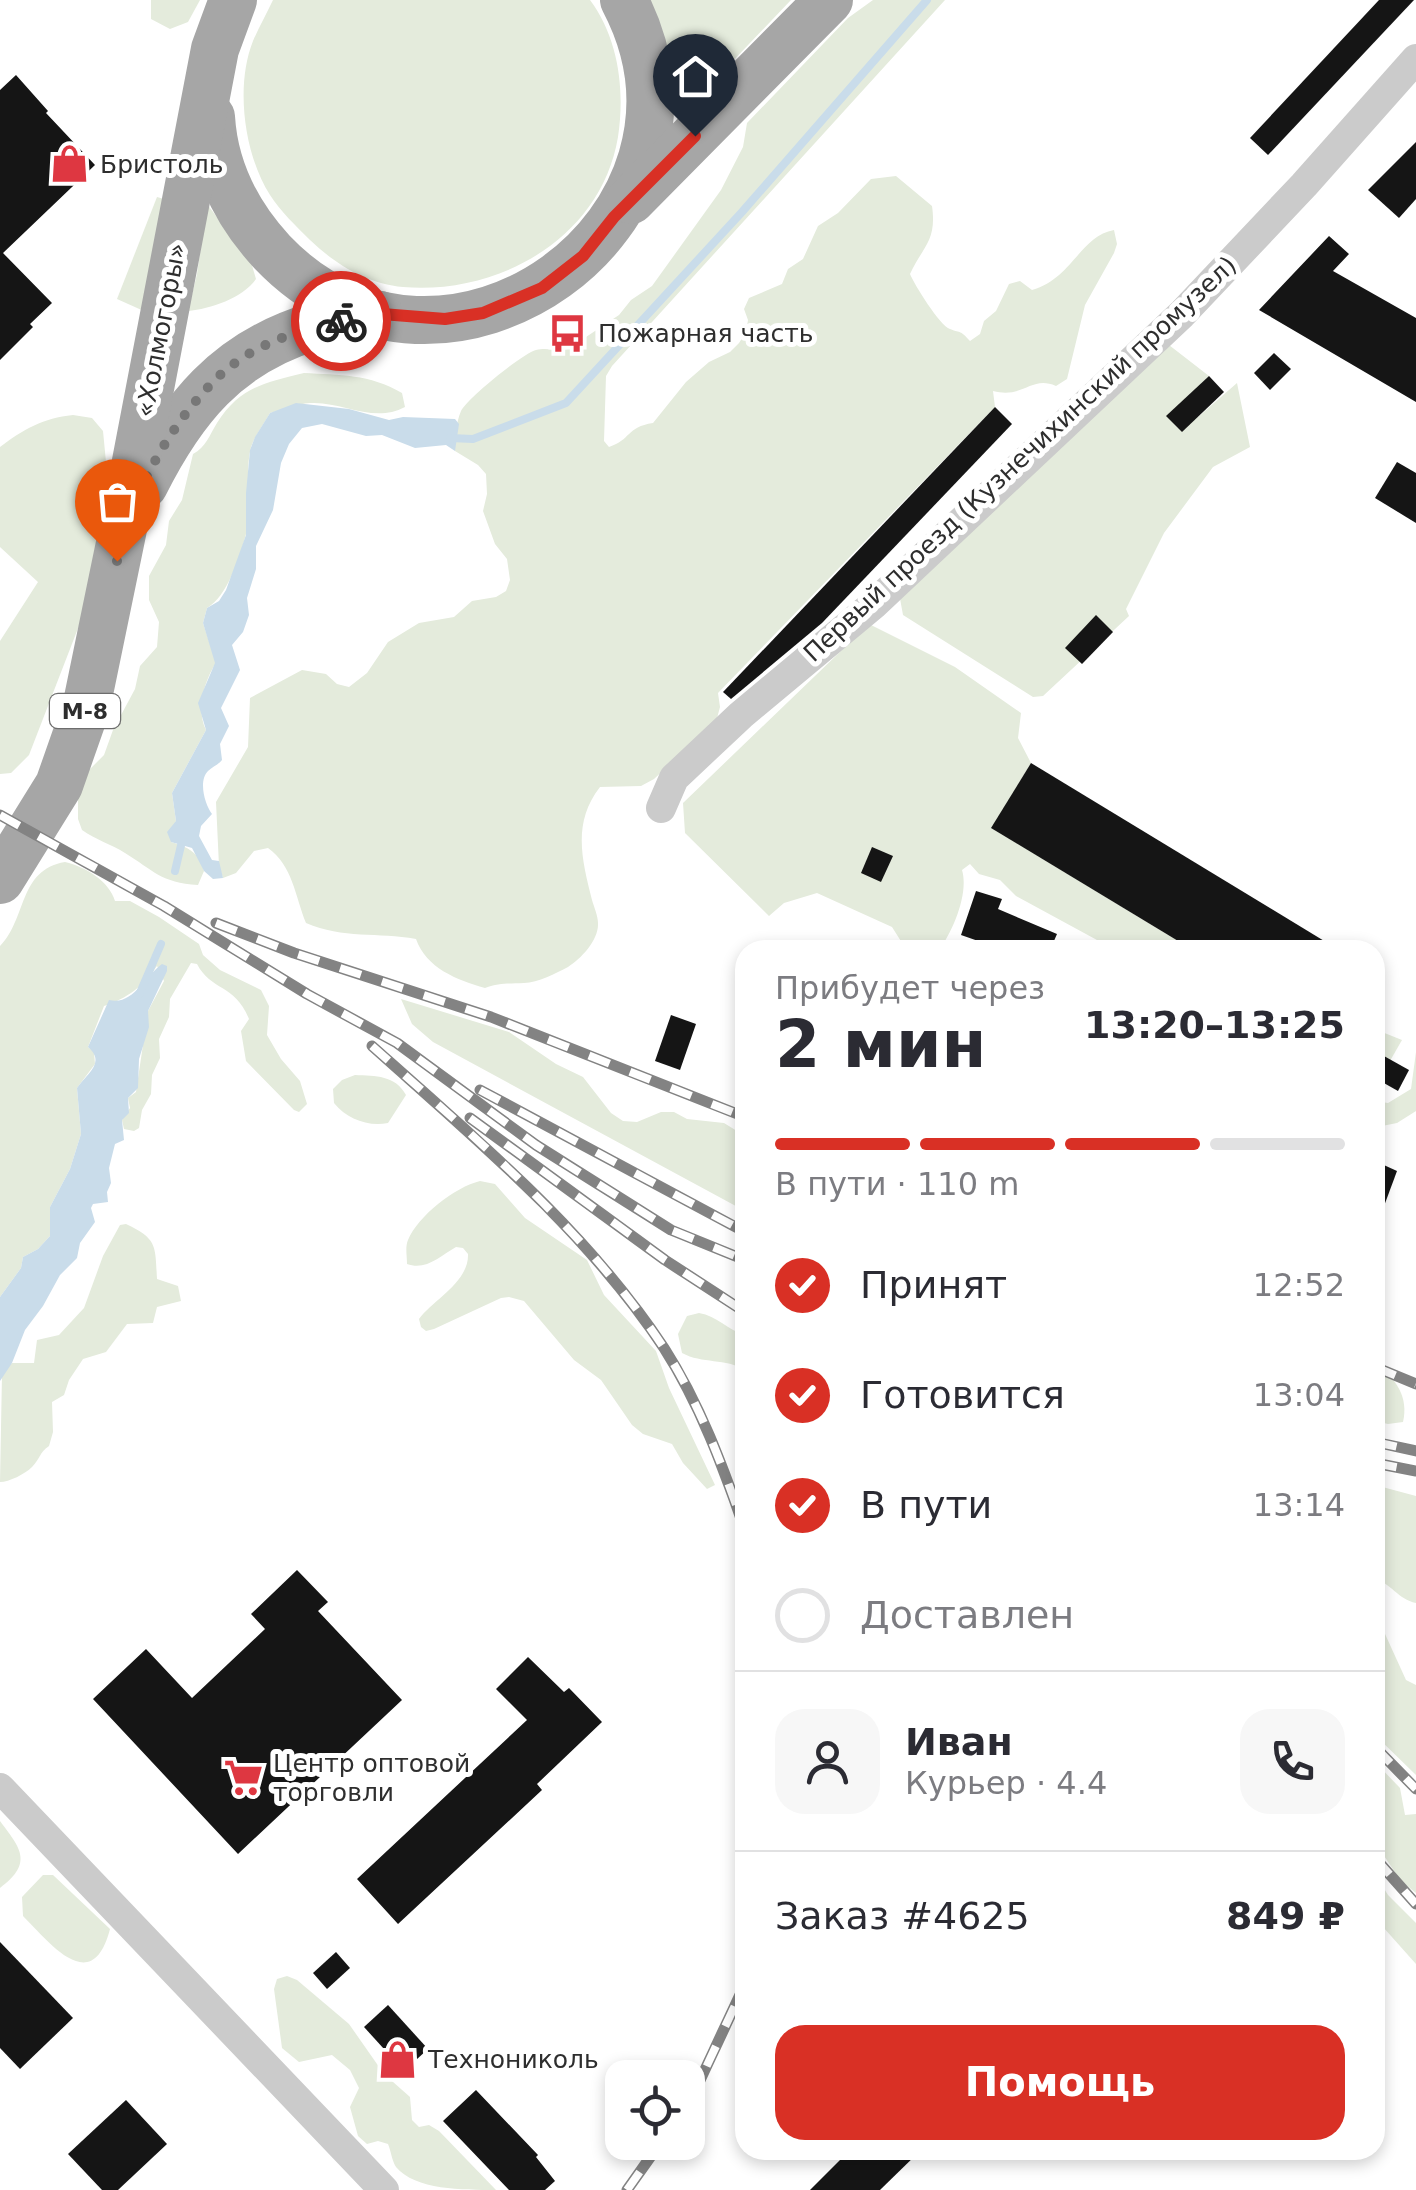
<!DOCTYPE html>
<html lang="ru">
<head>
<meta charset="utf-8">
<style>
  body { margin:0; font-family:"DejaVu Sans",sans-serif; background:#f7f7f7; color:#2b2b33; height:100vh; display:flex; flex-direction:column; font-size:38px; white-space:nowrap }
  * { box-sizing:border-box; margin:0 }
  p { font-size:32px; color:#7c7c81 }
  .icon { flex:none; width:55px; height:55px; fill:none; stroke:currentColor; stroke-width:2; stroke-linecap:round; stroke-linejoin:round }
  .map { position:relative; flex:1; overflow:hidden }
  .drawer { position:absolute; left:735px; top:940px; width:650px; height:1220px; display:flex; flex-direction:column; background:#fff; border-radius:30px; box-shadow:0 5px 15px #0003 }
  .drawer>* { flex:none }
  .fabs { position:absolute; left:605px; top:2060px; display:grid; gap:20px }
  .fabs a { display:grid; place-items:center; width:100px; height:100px; border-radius:20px; background:#fff; box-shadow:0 5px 15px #0003; font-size:50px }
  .pin { position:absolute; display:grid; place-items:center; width:85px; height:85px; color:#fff; margin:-102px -42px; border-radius:50% 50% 50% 0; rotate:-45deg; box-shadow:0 0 10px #0007 }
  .pin .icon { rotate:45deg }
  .courier { position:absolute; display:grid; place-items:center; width:100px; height:100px; margin:-50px; border:8px solid #d93025; border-radius:50%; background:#fff; color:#222; box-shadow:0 2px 12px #0007 }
  .headline em { font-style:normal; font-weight:700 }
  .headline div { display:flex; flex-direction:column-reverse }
  .headline { display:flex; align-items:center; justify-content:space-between; height:170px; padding:0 40px }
  h1 { font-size:65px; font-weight:700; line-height:75px }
  .bar { display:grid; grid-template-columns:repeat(4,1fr); gap:15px 10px; align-content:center; height:120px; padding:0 40px }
  .bar i { height:12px; border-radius:8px; background:#e1e1e2 }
  .bar .active { background:#d93025 }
  .bar p { grid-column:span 4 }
  .line { display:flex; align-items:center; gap:25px; padding:0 40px; border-top:2px solid #e1e1e2 }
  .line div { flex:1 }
  .round { display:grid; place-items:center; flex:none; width:105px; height:105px; border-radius:30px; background:#f7f7f7 }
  ol { padding:0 40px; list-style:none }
  li { display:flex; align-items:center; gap:30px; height:110px }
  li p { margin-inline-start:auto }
  li .icon { padding:10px; border-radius:50%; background:#d93025; color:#fff; stroke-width:4 }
  li:last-child { color:#7c7c81 }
  li i { width:55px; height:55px; border:5px solid #e1e1e2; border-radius:50% }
  .primary-button { display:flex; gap:20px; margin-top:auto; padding:20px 40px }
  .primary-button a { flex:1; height:115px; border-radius:30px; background:#d93025; color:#fff; font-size:40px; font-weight:700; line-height:115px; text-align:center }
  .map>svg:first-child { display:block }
  .green { fill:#e4ebdc }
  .water { fill:#c9dcea }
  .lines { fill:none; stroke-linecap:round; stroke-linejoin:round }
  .stream { stroke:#c9dcea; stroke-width:8 }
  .building { fill:#151515 }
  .street { stroke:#cbcbcb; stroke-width:30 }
  .primary { stroke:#a6a6a6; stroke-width:48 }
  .rail-casing { stroke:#838383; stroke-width:11 }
  .rail { stroke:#fff; stroke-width:8; stroke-dasharray:22; stroke-linecap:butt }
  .done { stroke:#777; stroke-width:10; stroke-dasharray:0 18 }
  .route { stroke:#d93025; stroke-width:12 }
  .labels { text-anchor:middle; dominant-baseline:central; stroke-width:10; stroke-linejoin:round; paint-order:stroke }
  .shield { fill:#fff; stroke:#6d6d6d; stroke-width:2.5 }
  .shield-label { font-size:22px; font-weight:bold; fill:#2e2e2e }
  .poi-label { font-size:25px; fill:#2e2e2e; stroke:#fff; text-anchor:start }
  .street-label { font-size:25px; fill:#2e2e2e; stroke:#fff }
</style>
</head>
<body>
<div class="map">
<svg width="1416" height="2190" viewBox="0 0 1416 2190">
  <rect width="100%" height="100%" fill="#fff"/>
  <g class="green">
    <polygon points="151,0 200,0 188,22 170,29 151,19"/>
    <path d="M273,0H590C619,39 625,91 618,137C601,238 499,295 403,287C367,284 335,264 310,240C296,226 281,212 270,195C244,154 235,86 253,41C259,27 267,13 273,0Z"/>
    <polygon points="642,0 791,0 688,108 674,115 668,81"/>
    <path d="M873,0H945L612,366L606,376L604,441L609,447C631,440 626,427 653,423L686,382L709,362L730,352L739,343L746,332L748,320L744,309L749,298L782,284L788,269L803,259L818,226L838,213L871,179L896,176L932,206C937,241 923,246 910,274C914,284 940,326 950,329C962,334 959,329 970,341L980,334L984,321L996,311L1009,284L1020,281L1032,290C1072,279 1080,236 1114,230L1117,244L1114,253L1085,305L1067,379L1056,386C1031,375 1024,399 993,391L995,407L718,693L720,707L716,722L654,779L641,786L600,787C572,823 582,860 592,900C594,907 598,916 598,923C599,940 581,959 568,967C556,973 538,983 524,983C509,984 500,982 485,988C457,980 426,968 416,939C378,932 343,939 306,923C295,896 293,866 268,848L254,851L236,873L223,878L219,866L216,802L248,747L250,698L302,670L326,674L337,684L349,687L367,673L388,642L419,623L454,617L472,601L496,597L506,591L510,580L507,559L495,544L483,511L487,494L486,474L478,465L455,451C455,439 456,422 461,411C468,398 522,354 536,350C548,347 557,352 568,349L619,315L631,300L652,286L721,190L743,147L747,123L848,18Z"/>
    <polygon points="157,197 164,199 146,312 117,299"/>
    <path d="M207,204L251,262L256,279C243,298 210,309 188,311L197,274Z"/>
    <polygon points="1169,345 1209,376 1167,416 1178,428 1193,413 1198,417 1237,383 1250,447 1213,467 1164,533 1126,609 1129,616 1043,696 1033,697 903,615 899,593"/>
    <path d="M304,373C339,375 370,374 402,393L405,407C373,424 343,401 310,403C297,404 283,410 270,413C264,424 255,435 251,447C244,474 252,510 246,534C240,557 227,597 207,608L203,623L216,663C204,681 196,710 206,730L172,793L176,821L171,842C190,848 198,852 204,871L198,885C161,883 153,870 125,853C111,844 96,840 82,830L78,819V794L87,772L104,755L113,730L135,689L140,666L157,647L159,622L149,600V576L166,545L169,521L182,500L193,454C206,447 209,436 217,423C240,387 264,383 304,373Z"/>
    <path d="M73,415L92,418L103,431L106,462L101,517L82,618L29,755L11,773L0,774V641L38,582L0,547V447C24,429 43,418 73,415Z"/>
    <path d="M869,624L955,667L1021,713L1018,738L1031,763L992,828L1193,950H1121L1108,946L1016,896L1000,880L979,874L970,864L962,870C969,893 953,931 939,950H902L904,946L892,927L817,893L784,903L769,916L685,833L683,803Z"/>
    <path d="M65,862C86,867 109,881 115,901H130L159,917L199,944L203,955L220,970L261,990L269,1006L267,1035L281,1059L300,1081L307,1104L299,1112L294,1110L246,1061L241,1031L249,1019C235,984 211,991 197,964L191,963L170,999L169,1017L159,1039L160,1058L152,1075L151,1094L142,1110L139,1128L134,1131L124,1129L122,1120L130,1108L128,1098L136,1092L148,1011L164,981L157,966C142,987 128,998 104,1006L88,1047L94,1052L95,1064L77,1088L81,1134L70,1169L50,1207V1236L38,1249L23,1257L21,1268L0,1297V946C27,919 18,870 65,862Z"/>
    <polygon points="401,999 509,1032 556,1064 583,1077 611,1113 623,1121 637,1122 661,1112 674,1112 687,1119 724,1123 745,1136 745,1211 433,1042 412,1024"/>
    <polygon points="1382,1032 1402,1040 1375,1087 1375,1044"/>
    <polygon points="1416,1052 1416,1111 1397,1123 1382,1126 1375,1121 1375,1101 1388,1103 1411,1089"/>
    <path d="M355,1075C376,1076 395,1075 406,1095L388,1123C368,1127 347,1119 334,1103L333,1089L342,1080Z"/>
    <path d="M480,1181L495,1184L525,1218L587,1260L604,1295L656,1351L669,1388L715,1485L707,1489L683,1463L672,1444L643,1434L632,1425L601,1380L574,1360L524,1301L509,1297L501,1298L434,1329L426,1331L421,1327L419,1319C434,1299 469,1282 468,1254L463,1248L456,1247C440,1256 426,1271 407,1264C407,1256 405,1247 408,1240C418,1216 455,1187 480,1181Z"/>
    <path d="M126,1224C158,1239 155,1246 157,1279L178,1286L181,1301L157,1307L153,1323L127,1324L106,1352L83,1359L69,1380L64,1395L52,1402L53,1432L49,1446C39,1453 40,1459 32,1467C25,1474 9,1482 0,1482L2,1374L12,1363H34L37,1340L59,1335L84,1308L103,1256L120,1225Z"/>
    <path d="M699,1313C717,1316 728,1330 745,1335V1370C726,1358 702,1364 682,1353L678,1334L687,1316Z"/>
    <path d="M1375,1362C1395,1378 1409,1396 1403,1422L1388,1424L1375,1421Z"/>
    <path d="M1375,1485L1416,1496V1603C1398,1599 1391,1584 1375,1578Z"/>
    <polygon points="1375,1612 1406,1680 1416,1685 1416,1775 1375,1735"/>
    <polygon points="1375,1762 1400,1788 1405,1815 1416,1814 1416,1893 1400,1880 1375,1842"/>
    <path d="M0,1821C19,1847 35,1862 0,1888Z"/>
    <polygon points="1375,1874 1388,1895 1416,1923 1416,1964 1375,1918"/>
    <path d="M43,1875H53L110,1929C92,1998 50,1943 23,1916L22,1897Z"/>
    <path d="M287,1976L297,1980L349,2024L384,2074L410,2097L412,2120L419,2127L429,2125L439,2131L496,2190C463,2190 415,2190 396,2167C392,2161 391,2151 388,2144L378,2141L367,2144L358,2136L350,2107L359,2088L350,2070L332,2055L299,2062L282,2048L274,1989L277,1979Z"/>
  </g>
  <g class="water">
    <path d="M296,403L349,409L389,420L403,417L455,419L459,424L455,451L446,445L415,448L382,435L366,436L322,424L302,428L289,444L281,463L273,510L256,546V569L247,598L249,615L243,632L232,645L240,670L221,708L229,726L220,744L222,760C218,765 212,767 208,771C198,781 205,805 212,814L201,826L199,836L212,860L219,861L223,878L213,879L204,871L192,848L171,842L167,832L176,821L172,793L206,730L198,703L215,663L203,623L207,608L219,601L226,590L246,535V493L250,450L255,437L270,413Z"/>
    <path d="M162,964L167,966V971L148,1011L149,1027L139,1059L138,1088L128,1098L129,1113L122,1120L124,1140L115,1144L109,1168L111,1183L107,1192L108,1202L93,1204L91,1208L95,1222L80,1243L77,1258L60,1275L43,1306L25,1330L12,1363L0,1381V1297L21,1268L23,1257L38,1249L50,1236V1207L70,1169L81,1134L77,1088C85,1075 107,1063 88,1047L109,1000C133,1006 145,976 162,964Z"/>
  </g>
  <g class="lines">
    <g class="stream">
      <polyline points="450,438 473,439 566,403 742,212 927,0"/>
      <polyline points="175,871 183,837"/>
      <polyline points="139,995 161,944"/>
    </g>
  </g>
  <g class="building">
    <polygon points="1379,0 1414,0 1268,155 1250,138"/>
    <polygon points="16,75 48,111 46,113 95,165 3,253 52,303 30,324 33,327 0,360 0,90"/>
    <polygon points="1416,142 1416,199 1399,218 1368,190"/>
    <polygon points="1329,236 1349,254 1333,271 1416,318 1416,402 1259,310"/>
    <polygon points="1274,353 1291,369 1270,390 1254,373"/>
    <polygon points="1209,376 1224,392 1182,432 1166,416"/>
    <polygon points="995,407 1012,424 822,623 731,699 723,692"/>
    <polygon points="1397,462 1416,473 1416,523 1375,498"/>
    <polygon points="1096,615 1113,632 1082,664 1065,648"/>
    <polygon points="1031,763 1339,950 1193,950 991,828"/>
    <polygon points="872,847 893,856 881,882 861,873"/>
    <polygon points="976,891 1002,899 998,909 1057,934 1050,950 1004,950 961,935"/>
    <polygon points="671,1015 696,1024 680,1070 655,1061"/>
    <polygon points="1375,1051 1409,1070 1398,1091 1375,1078"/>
    <polygon points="1375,1161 1397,1171 1377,1225 1375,1224"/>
    <polygon points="297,1570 328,1602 318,1611 402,1700 238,1854 93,1699 146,1649 192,1698 265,1629 251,1614"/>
    <polygon points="528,1657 564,1692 569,1688 602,1722 537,1784 542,1790 398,1924 357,1879 527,1720 496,1689"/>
    <polygon points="0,1942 73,2018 20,2069 0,2048"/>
    <polygon points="336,1952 350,1968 327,1989 313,1973"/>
    <polygon points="388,2005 428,2049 404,2071 364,2027"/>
    <polygon points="476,2090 538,2155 536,2157 555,2181 545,2190 509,2190 443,2121"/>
    <polygon points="126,2100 167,2144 118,2190 102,2190 68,2154"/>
    <polygon points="850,2150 921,2150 880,2190 810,2190"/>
  </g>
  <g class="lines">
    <g class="street">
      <polyline points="661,808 674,778 741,715 873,605 1182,314 1304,185 1416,59"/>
      <polyline points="0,1788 384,2190"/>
    </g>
    <g class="primary">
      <path d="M211,117C214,169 237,214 272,252C444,433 740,220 624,0"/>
      <polyline points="631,200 829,0"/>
      <path d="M144,485C182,409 227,353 312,327C333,320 358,319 380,315"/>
      <polyline points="0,880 59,785 86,708 124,524 215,49 233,0"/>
    </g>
    <defs>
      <g id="rail">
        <polyline points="0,815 164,906 307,994 397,1043 536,1145 671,1230 745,1260"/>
        <polyline points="216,923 294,953 491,1017 745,1117"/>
        <path d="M372,1046C476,1139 586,1230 664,1348C700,1404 723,1467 745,1530"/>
        <polyline points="480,1090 745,1232"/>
        <polyline points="470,1118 665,1260 745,1312"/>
        <polyline points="1375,1367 1416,1384"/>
        <polyline points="1375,1442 1416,1451"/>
        <polyline points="1375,1463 1416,1471"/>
        <polyline points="1375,1747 1416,1789"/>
        <polyline points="1375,1858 1416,1904"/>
        <polyline points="688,2106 745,1984"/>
        <polyline points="627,2190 661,2142"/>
      </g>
    </defs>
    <use href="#rail" class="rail-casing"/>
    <use href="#rail" class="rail"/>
  </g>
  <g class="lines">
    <path class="done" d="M117,561C131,495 168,427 216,379C248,347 298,329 341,321"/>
    <polyline class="route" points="341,321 382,314 445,319 483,313 542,288 583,256 614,217 695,136"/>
  </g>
  <defs>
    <symbol id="shop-bare" viewBox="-9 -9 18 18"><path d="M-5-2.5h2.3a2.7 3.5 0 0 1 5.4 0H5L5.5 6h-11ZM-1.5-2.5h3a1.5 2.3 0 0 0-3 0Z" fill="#de3741" stroke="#fff" stroke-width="2.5" paint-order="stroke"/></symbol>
    <symbol id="bus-bare" viewBox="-9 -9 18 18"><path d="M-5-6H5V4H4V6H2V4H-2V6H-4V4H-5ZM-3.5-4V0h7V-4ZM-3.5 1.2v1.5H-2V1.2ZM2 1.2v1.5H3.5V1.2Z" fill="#de3741" stroke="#fff" stroke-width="2.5" paint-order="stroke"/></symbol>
    <symbol id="supermarket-bare" viewBox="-9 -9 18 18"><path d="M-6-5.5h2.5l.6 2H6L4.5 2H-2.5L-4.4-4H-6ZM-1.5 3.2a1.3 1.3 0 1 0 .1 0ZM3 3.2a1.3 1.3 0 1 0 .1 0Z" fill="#de3741" stroke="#fff" stroke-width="2.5" paint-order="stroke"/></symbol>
  </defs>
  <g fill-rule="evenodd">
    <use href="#shop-bare" x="42" y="136" width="55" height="55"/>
    <use href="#bus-bare" x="540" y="306" width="55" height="55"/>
    <use href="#supermarket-bare" x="216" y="1750" width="55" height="55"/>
    <use href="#shop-bare" x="370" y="2032" width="55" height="55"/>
  </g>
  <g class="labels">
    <rect class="shield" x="50" y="694" width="70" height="34" rx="8"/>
    <g class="shield-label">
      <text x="85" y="711">М-8</text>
    </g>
    <g class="poi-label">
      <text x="100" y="164">Бристоль</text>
      <text x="598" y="333">Пожарная часть</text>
      <text x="273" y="1763">Центр оптовой<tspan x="273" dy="29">торговли</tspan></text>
      <text x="428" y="2059">Технониколь</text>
    </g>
    <g class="street-label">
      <text transform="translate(161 330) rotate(-79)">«Холмогоры»</text>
      <text transform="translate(1020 459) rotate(-43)">Первый проезд (Кузнечихинский промузел)</text>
    </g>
  </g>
</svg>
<div class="fabs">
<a><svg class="icon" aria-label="locate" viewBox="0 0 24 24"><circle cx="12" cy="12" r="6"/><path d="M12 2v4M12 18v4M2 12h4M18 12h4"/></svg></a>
</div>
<div class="pin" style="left:117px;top:561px;background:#ea580c"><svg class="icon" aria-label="bag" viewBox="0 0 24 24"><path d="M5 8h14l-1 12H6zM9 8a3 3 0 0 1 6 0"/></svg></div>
<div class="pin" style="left:695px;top:136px;background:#1f2937"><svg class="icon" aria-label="home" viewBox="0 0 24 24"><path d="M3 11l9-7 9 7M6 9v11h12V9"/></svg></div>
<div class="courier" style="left:341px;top:321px"><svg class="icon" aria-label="bike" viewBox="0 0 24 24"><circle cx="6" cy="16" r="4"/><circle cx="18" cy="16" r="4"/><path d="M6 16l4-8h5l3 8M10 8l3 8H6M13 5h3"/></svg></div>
<section class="drawer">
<div class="headline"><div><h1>2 мин</h1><p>Прибудет через</p></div><em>13:20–13:25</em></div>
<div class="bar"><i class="active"></i><i class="active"></i><i class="active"></i><i></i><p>В пути · 110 m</p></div>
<ol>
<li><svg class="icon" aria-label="check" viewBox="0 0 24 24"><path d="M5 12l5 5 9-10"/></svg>Принят<p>12:52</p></li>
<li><svg class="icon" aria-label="check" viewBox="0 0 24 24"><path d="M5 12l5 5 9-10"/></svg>Готовится<p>13:04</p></li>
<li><svg class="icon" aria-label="check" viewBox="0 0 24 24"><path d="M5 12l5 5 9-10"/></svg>В пути<p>13:14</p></li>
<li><i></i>Доставлен</li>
</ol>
<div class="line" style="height:180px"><a class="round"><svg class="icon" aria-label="person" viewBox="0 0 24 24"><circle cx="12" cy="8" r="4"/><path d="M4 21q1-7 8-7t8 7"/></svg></a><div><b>Иван</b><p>Курьер · 4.4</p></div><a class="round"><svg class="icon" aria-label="phone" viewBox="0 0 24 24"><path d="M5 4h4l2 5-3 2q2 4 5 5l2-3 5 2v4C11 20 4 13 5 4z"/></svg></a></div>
<div class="line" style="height:130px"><div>Заказ #4625</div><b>849 ₽</b></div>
<div class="primary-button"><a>Помощь</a></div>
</section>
</div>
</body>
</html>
